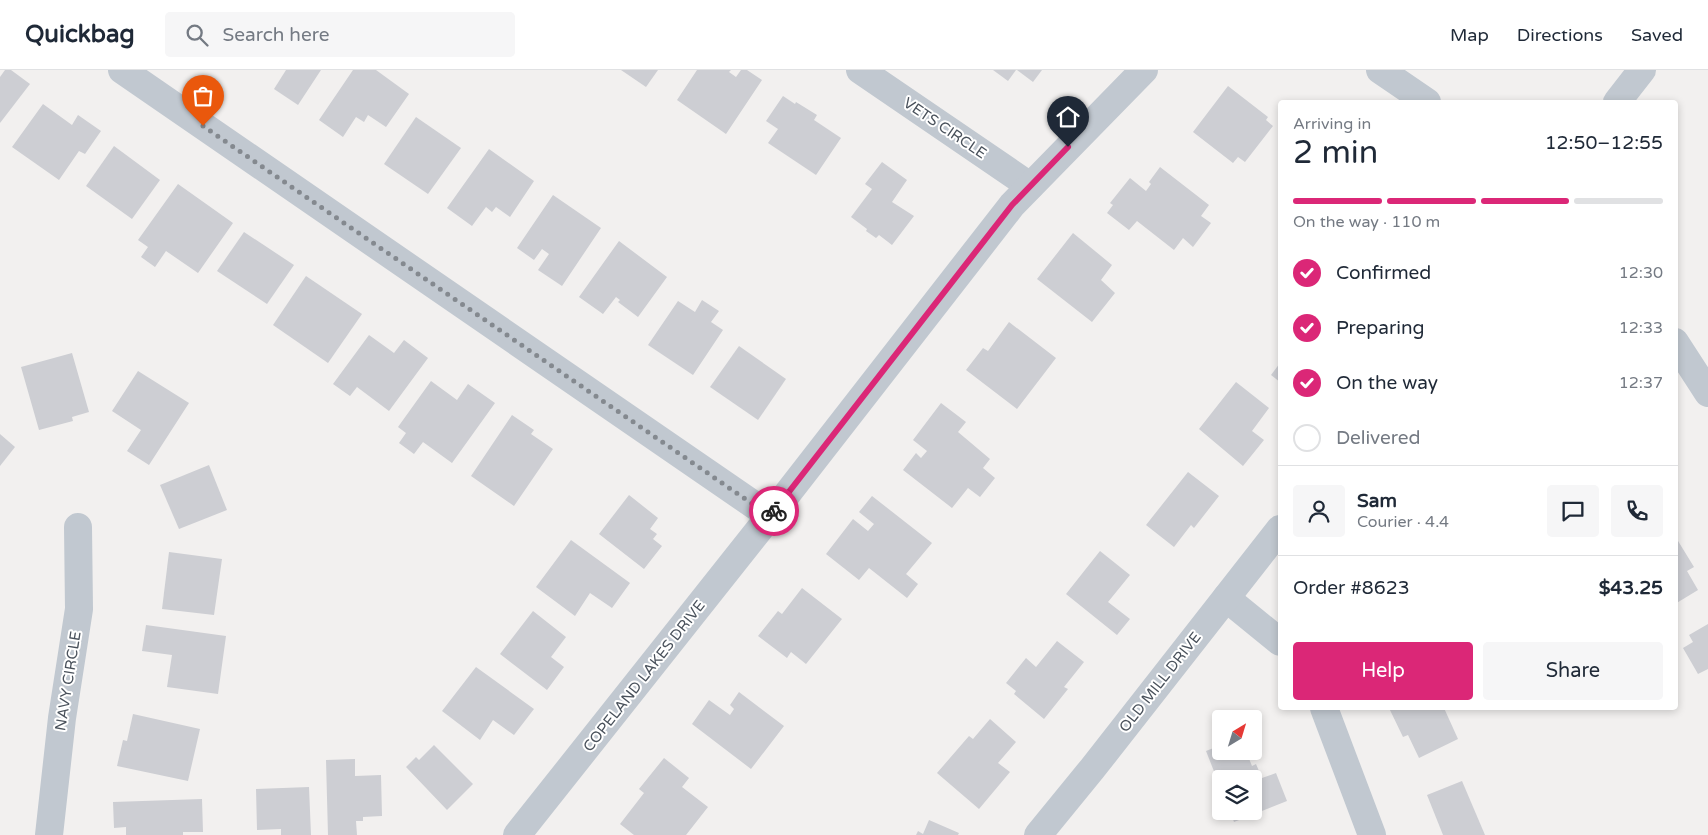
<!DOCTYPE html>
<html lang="en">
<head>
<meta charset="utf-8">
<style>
  body { margin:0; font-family:"Varela Round",sans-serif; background:#f6f6f7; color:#1f2937; height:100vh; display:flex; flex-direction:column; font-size:19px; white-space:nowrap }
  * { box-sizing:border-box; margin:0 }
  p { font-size:16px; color:#747a83 }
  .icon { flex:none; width:28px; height:28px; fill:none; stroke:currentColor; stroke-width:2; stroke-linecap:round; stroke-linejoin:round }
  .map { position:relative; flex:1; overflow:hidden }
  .sheet { position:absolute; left:1278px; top:30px; width:400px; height:610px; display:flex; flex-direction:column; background:#fff; border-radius:5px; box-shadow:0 2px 8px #0003 }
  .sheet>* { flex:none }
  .needle { width:32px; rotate:38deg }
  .controls { position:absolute; left:1212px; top:640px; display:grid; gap:10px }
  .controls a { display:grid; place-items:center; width:50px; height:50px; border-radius:5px; background:#fff; box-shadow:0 2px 8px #0003; font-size:25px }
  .pin { position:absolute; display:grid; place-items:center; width:42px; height:42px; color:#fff; margin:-51px -21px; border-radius:50% 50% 50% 0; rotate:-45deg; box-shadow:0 0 5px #0007 }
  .pin .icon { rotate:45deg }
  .courier { position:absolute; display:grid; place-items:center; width:50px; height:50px; margin:-25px; border:4px solid #db2777; border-radius:50%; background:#fff; color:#222; box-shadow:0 1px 6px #0007 }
  .head em { font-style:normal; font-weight:600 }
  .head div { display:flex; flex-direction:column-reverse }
  .head { display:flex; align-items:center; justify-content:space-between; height:85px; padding:0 15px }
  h1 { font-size:32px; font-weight:600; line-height:38px }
  .bar { display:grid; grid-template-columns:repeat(4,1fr); gap:8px 5px; align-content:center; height:60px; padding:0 15px }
  .bar i { height:6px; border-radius:4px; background:#e0e1e3 }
  .bar .active { background:#db2777 }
  .bar p { grid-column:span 4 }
  .line { display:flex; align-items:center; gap:12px; padding:0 15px; border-top:1px solid #e0e1e3 }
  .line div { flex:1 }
  .round { display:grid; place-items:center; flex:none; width:52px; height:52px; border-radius:5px; background:#f6f6f7 }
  ol { padding:0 15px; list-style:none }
  li { display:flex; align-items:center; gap:15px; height:55px }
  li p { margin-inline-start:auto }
  li .icon { padding:5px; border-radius:50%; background:#db2777; color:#fff; stroke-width:4 }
  li:last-child { color:#747a83 }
  li i { width:28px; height:28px; border:2px solid #e0e1e3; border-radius:50% }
  .primary-button { display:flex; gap:10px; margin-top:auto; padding:10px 15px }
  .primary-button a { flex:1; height:58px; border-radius:5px; background:#db2777; color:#fff; font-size:20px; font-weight:600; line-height:58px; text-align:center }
  .primary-button a+a { background:#f6f6f7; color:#1f2937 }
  header { display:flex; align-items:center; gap:30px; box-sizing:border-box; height:70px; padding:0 25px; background:#fff; border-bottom:1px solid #e0e1e3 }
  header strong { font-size:24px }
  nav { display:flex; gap:28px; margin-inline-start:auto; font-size:18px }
  .search { width:350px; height:45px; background:#f6f6f7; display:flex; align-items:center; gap:12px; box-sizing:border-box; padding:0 18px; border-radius:5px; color:#747a83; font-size:19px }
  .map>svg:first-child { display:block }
  .building { fill:#cdced3 }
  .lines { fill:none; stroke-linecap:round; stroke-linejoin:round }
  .street { stroke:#c1c8d0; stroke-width:28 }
  .done { stroke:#84898f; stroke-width:5; stroke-dasharray:0 9 }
  .route { stroke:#db2777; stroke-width:6 }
  .labels { text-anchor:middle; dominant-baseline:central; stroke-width:4; stroke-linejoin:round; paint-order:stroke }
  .street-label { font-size:15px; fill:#49515b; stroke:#fff }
</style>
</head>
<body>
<header>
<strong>Quickbag</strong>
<div class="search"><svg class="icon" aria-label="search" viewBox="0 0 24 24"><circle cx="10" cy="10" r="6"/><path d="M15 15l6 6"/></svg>Search here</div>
<nav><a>Map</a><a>Directions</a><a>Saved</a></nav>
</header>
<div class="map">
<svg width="1708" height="765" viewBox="0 0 1708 765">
  <rect width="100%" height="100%" fill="#f2f0ef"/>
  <g class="building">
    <polygon points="5,0 11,0 30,14 0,53 0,7"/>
    <polygon points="286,0 321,0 298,35 274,19"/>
    <polygon points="353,0 376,0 409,24 386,57 368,45 364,52 356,47 343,67 319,50"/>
    <polygon points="621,0 658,0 646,17"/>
    <polygon points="697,0 731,0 729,2 736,7 741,0 747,0 762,10 726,64 677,30"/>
    <polygon points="993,0 1016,0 1008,11"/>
    <polygon points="1017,0 1042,0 1033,12"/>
    <polygon points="1228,16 1268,47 1266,50 1273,56 1245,92 1238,87 1233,93 1193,62"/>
    <polygon points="783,26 795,34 796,32 817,45 814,50 841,68 816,105 768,73 778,59 766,51"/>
    <polygon points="43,34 72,55 78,45 101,61 85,84 79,81 59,110 12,77"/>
    <polygon points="416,47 461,78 428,124 384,94"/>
    <polygon points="114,76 160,110 132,149 86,116"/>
    <polygon points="489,79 534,111 510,147 496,137 492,142 486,137 472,156 447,138"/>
    <polygon points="882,92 907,110 892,132 914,146 892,175 879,165 876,168 866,161 867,159 851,147 872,119 865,114"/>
    <polygon points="1160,97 1209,135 1201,146 1211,153 1193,177 1183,168 1174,180 1137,151 1129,160 1107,143 1113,135 1110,133 1130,108 1146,121 1151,114 1149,112"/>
    <polygon points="178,114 233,153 198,203 166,181 155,197 141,187 148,177 138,170"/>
    <polygon points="553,125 601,158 562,216 538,200 549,184 542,179 534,190 517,178"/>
    <polygon points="244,162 294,195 267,234 217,201"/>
    <polygon points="1073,163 1112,195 1101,210 1115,223 1092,252 1037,209"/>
    <polygon points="619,171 667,207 638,247 618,232 620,230 616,227 603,244 579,227"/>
    <polygon points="306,206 362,244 328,293 273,255"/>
    <polygon points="702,230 719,241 711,252 723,260 693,305 648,275 678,231 695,242"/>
    <polygon points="1009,252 1056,288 1017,339 966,300 983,278 988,281"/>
    <polygon points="369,265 394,283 404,270 428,288 389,341 357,317 350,326 333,314"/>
    <polygon points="739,276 786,309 758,350 710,317"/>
    <polygon points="72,283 89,342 72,347 73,351 39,360 21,297"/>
    <polygon points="1280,293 1280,312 1271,305"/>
    <polygon points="138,301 189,333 149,395 127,381 141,360 112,341"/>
    <polygon points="431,311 457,330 468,314 495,333 452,393 423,372 414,384 399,373 406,363 398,357"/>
    <polygon points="1236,312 1269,338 1252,361 1264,370 1243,396 1199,359"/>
    <polygon points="941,333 966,352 958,362 990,389 983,398 995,408 980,427 968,418 952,438 903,400 916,383 921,388 927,381 913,370"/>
    <polygon points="512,345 534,360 531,364 553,379 514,436 471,406"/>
    <polygon points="0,364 15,377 0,396"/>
    <polygon points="209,395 227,440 179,459 160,415"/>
    <polygon points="1188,402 1219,426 1194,458 1191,455 1174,477 1146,455"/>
    <polygon points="629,425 658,448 650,459 657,464 653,469 662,476 644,499 599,464"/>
    <polygon points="872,426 932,473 906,504 918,514 907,528 869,498 859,510 826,484 853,449 868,461 874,454 859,442"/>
    <polygon points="1675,466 1694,497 1687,501 1698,520 1675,534"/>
    <polygon points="571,470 630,513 612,538 590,523 575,546 536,517"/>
    <polygon points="1100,481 1130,505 1108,532 1130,549 1117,565 1066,524"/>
    <polygon points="169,482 222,489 214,545 162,539"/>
    <polygon points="802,518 842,549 806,594 791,582 787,588 758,566 778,541 782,544"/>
    <polygon points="533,541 566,567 551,587 564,597 547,620 500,584"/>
    <polygon points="1708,554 1708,599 1698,604 1683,578 1693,572 1689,565"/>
    <polygon points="146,555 226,566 218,624 167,617 172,585 142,581"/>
    <polygon points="1057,571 1084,592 1064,617 1068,619 1044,649 1014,624 1016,621 1006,613 1026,588 1036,597"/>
    <polygon points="476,597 534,639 514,665 493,650 480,670 442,641"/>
    <polygon points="739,622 784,656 751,699 692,654 709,630 730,645 734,639 730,635"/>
    <polygon points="1389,638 1444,638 1458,669 1419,688 1408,665 1403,667"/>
    <polygon points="133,644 200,659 188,711 117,696 123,670 127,671"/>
    <polygon points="990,649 1016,672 998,693 1010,702 979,739 937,703 969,666 973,669"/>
    <polygon points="434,675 473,714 447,740 406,697 416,687 419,690"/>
    <polygon points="1221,675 1221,681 1246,681 1252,696 1256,694 1262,708 1276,703 1287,731 1234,752 1230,741 1254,741 1254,709 1221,709 1221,719 1206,681"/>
    <polygon points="664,688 689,708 682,717 708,737 686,765 634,765 620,754 644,723 639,719"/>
    <polygon points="355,689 355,706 381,705 382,746 363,747 363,751 356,751 357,765 328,765 326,690"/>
    <polygon points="1462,711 1485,765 1443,765 1427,725"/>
    <polygon points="309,717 311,765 281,765 281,759 257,760 256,719"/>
    <polygon points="202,729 203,762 183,762 183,765 126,765 126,757 114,758 113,732"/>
    <polygon points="929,750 959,763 958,765 916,765 918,761 923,764"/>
  </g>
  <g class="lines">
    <g class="street">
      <polyline points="122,0 770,446"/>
      <polyline points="860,0 1030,116"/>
      <polyline points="1380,0 1427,32"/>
      <polyline points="1617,32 1642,0"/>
      <polyline points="1675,272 1708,323"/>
      <polyline points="1226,528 1280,572"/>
      <polyline points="1324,638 1372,765"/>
      <polyline points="49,765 62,648 79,539 78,457"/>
      <polyline points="517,765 770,446 1012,135 1144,0"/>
      <polyline points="1038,765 1092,699 1280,459"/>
    </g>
  </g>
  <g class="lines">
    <polyline class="done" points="203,56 770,446 774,441"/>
    <polyline class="route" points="774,441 1012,135 1068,77"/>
  </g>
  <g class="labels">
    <g class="street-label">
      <text transform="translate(945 58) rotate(34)">VETS CIRCLE</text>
      <text transform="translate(644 606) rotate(-52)">COPELAND LAKES DRIVE</text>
      <text transform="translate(68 611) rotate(-81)">NAVY CIRCLE</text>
      <text transform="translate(1160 612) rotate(-52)">OLD MILL DRIVE</text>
    </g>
  </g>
</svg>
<div class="controls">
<a><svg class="needle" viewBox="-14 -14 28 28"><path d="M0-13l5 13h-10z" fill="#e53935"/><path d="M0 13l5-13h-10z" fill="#747a83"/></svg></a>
<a><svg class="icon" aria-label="layers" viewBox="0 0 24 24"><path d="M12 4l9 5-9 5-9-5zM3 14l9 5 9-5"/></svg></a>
</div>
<div class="pin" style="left:203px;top:56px;background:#ea580c"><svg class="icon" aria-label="bag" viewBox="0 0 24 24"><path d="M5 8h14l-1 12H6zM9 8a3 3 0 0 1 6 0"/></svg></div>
<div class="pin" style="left:1068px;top:77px;background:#1f2937"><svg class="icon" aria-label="home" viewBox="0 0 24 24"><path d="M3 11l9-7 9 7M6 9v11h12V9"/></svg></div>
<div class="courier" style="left:774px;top:441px"><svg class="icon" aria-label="bike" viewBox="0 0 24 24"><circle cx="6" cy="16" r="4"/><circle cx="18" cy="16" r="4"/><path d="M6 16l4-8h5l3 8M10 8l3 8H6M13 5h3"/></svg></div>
<section class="sheet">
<div class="head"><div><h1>2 min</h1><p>Arriving in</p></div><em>12:50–12:55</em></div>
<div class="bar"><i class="active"></i><i class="active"></i><i class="active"></i><i></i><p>On the way · 110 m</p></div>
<ol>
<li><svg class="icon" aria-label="check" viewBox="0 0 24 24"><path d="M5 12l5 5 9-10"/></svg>Confirmed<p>12:30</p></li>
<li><svg class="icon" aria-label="check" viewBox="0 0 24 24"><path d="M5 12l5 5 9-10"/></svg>Preparing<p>12:33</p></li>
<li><svg class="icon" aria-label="check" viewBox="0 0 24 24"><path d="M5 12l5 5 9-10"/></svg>On the way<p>12:37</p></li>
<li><i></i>Delivered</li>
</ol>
<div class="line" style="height:90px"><a class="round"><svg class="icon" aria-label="person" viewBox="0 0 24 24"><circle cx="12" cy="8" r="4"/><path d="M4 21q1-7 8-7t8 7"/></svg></a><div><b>Sam</b><p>Courier · 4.4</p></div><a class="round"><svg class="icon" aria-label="chat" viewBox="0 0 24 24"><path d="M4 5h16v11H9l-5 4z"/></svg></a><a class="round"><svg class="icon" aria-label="phone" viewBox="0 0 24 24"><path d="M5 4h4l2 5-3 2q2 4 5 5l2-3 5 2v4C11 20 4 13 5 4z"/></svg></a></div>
<div class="line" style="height:65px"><div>Order #8623</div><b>$43.25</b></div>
<div class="primary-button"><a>Help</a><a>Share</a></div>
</section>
</div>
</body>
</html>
